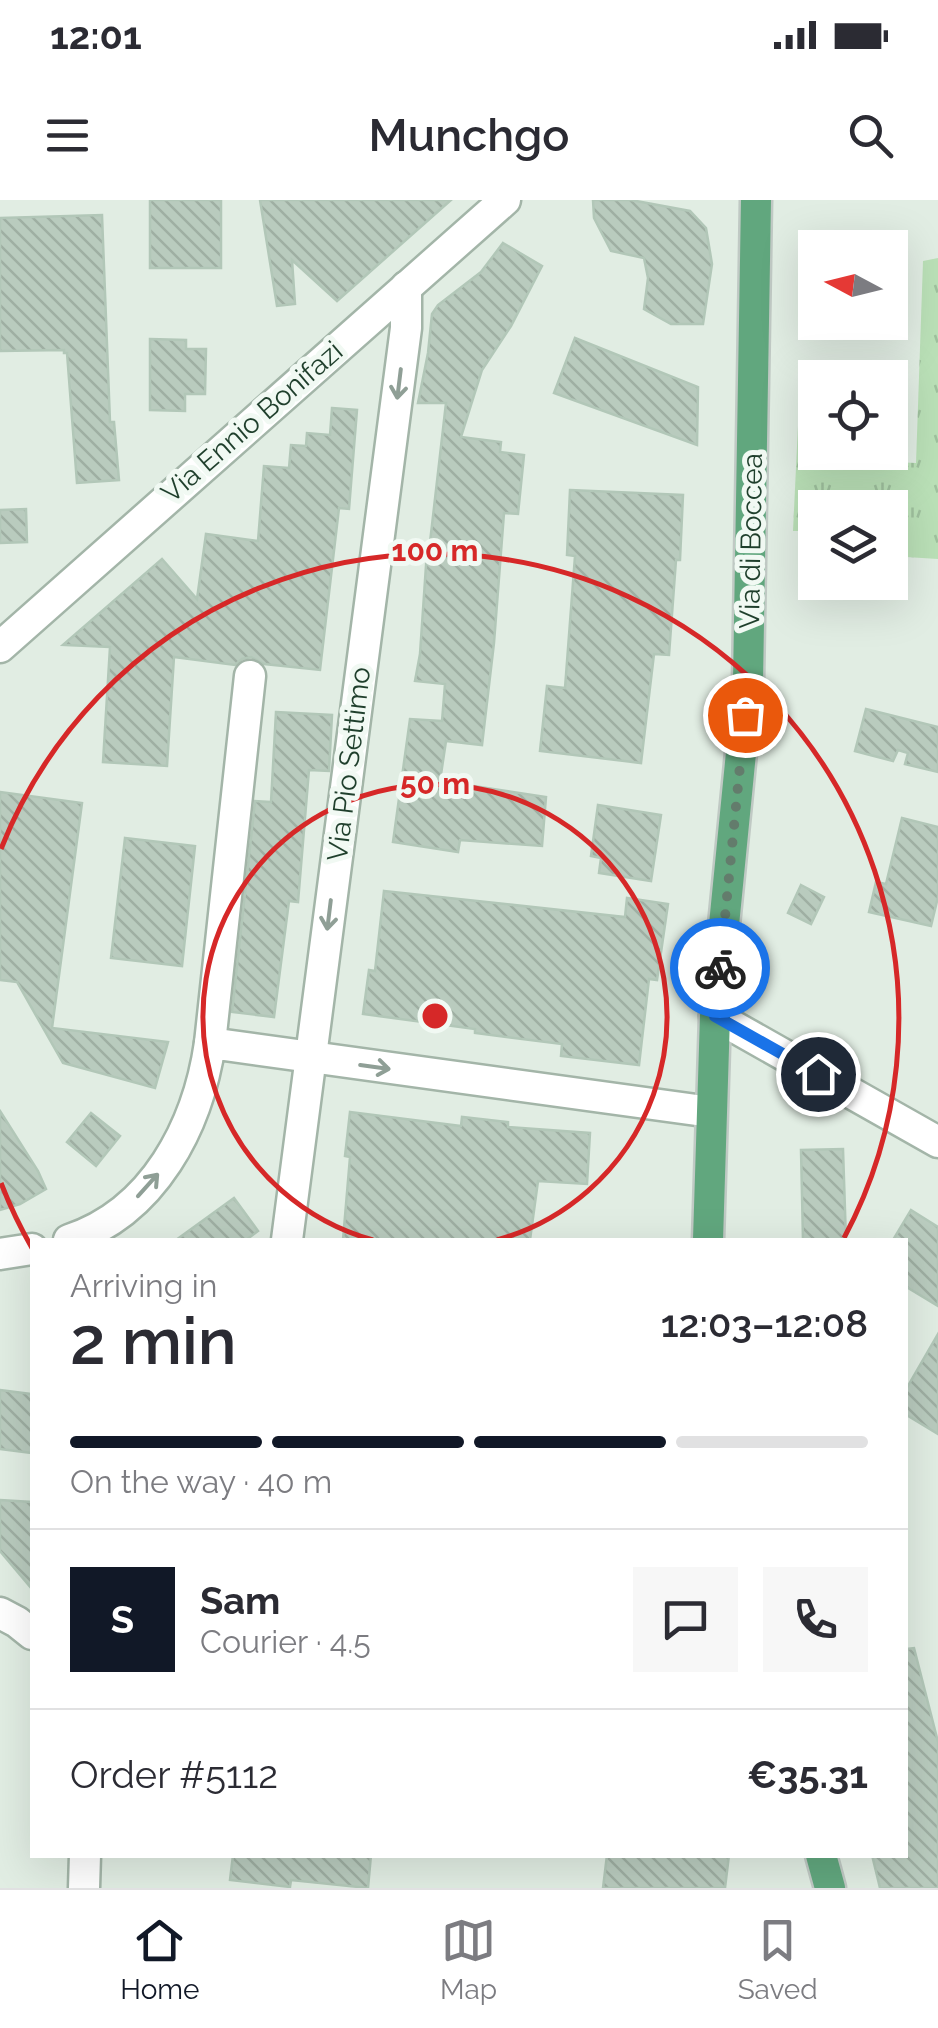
<!DOCTYPE html>
<html lang="en">
<head>
<meta charset="utf-8">
<style>
  body { margin:0; font-family:Raleway,sans-serif; background:#f7f7f7; color:#2b2b33; height:100vh; display:flex; flex-direction:column; font-size:38px; white-space:nowrap }
  * { box-sizing:border-box; margin:0 }
  p { font-size:32px; color:#7c7c81 }
  .icon { flex:none; width:55px; height:55px; fill:none; stroke:currentColor; stroke-width:2; stroke-linecap:round; stroke-linejoin:round }
  .map { position:relative; flex:1; overflow:hidden }
  .drawer { position:absolute; left:30px; top:1038px; width:878px; height:620px; display:flex; flex-direction:column; background:#fff; border-radius:0px; box-shadow:0 10px 40px #0002 }
  .drawer>* { flex:none }
  .needle { width:65px; rotate:277deg }
  .tools { position:absolute; left:798px; top:30px; display:grid; gap:20px }
  .tools a { display:grid; place-items:center; width:110px; height:110px; border-radius:0px; background:#fff; box-shadow:0 10px 40px #0002; font-size:50px }
  .pin { position:absolute; display:grid; place-items:center; width:85px; height:85px; color:#fff; margin:-42px; border:5px solid #fff; border-radius:50%; box-shadow:0 2px 10px #0007 }
  .courier { position:absolute; display:grid; place-items:center; width:100px; height:100px; margin:-50px; border:8px solid #1a73e8; border-radius:50%; background:#fff; color:#222; box-shadow:0 2px 12px #0007 }
  .overview em { font-style:normal; font-weight:600 }
  .overview div { display:flex; flex-direction:column-reverse }
  .overview { display:flex; align-items:center; justify-content:space-between; height:170px; padding:0 40px }
  h1 { font-size:65px; font-weight:600; line-height:75px }
  .bar { display:grid; grid-template-columns:repeat(4,1fr); gap:15px 10px; align-content:center; height:120px; padding:0 40px }
  .bar i { height:12px; border-radius:8px; background:#e1e1e2 }
  .bar .on { background:#111827 }
  .bar p { grid-column:span 4 }
  .line { display:flex; align-items:center; gap:25px; padding:0 40px; border-top:2px solid #e1e1e2 }
  .line div { flex:1 }
  .round { display:grid; place-items:center; flex:none; width:105px; height:105px; border-radius:0px; background:#f7f7f7 }
  .status { display:flex; justify-content:space-between; align-items:center; height:70px; padding:0 50px; background:#fff; direction:ltr }
  .status svg { height:28px; fill:currentColor }
  header { display:flex; justify-content:space-between; align-items:center; height:130px; padding:0 40px; background:#fff; font-size:45px; font-weight:600 }
  .menu { display:flex; justify-content:space-around; align-items:center; height:140px; border-top:2px solid #e1e1e2; background:#fff; font-size:28px; color:#7c7c81 }
  .menu a { display:grid; justify-items:center; gap:5px }
  .menu .on { color:#111827 }
  .map>svg:first-child { display:block }
  .grass { fill:url(#grass-tufts) }
  .building { fill:url(#building-back-hatch); stroke:#b2c7b8; stroke-width:2.5 }
  .lines { fill:none; stroke-linecap:round; stroke-linejoin:round }
  .minor-casing { stroke:#a3b5a8; stroke-width:35 }
  .major-casing { stroke:#c0c9c4; stroke-width:35 }
  .minor { stroke:#fff; stroke-width:30 }
  .major { stroke:#61a77e; stroke-width:30 }
  .oneway { stroke:#8f9f96 }
  .done { stroke:#637c6c; stroke-width:10; stroke-dasharray:0 18 }
  .route { stroke:#1a73e8; stroke-width:12 }
  .ring { fill:none; stroke:#d62828; stroke-width:5 }
  .labels { text-anchor:middle; dominant-baseline:central; stroke-width:10; stroke-linejoin:round; paint-order:stroke }
  .street-label { font-size:28px; fill:#1f3f2c; stroke:#f1f9f3 }
  .centre { fill:#d62828; stroke:#f1f9f3; stroke-width:5 }
  .ring-label { font-size:30px; text-anchor:middle; font-weight:bold; fill:#d62828; stroke:#f1f9f3; stroke-width:10; stroke-linejoin:round; paint-order:stroke }
</style>
</head>
<body>
<div class="status"><b>12:01</b><svg viewBox="0 0 49 12"><path d="M0 12V9h3v3zM5 12V6h3v6zM10 12V3h3v9zM15 12V0h3v12zM26 1h20v11H26zM47 4h2v5h-2z"/></svg></div>
<header><svg class="icon" aria-label="menu" viewBox="0 0 24 24"><path d="M4 6h16M4 12h16M4 18h16"/></svg>Munchgo<svg class="icon" aria-label="search" viewBox="0 0 24 24"><circle cx="10" cy="10" r="6"/><path d="M15 15l6 6"/></svg></header>
<div class="map">
<svg width="938" height="1688" viewBox="0 0 938 1688">
  <defs>
    <pattern id="grass-tufts" width="24" height="20" patternUnits="userSpaceOnUse" patternTransform="scale(2.5)"><rect width="24" height="20" fill="#bae0b7"/><path d="M3 7l-1-3M5 7V3M7 7l1-3M15 17l-1-3M17 17v-4M19 17l1-3" fill="none" stroke="#9fc19e"/></pattern>
    <pattern id="building-back-hatch" width="6" height="6" patternUnits="userSpaceOnUse" patternTransform="scale(2.5)"><rect width="6" height="6" fill="#b9cbbe"/><path d="M-1 5l2 2M0 0l6 6M5-1l2 2" fill="none" stroke="#9fafa3"/></pattern>
  </defs>
  <rect width="100%" height="100%" fill="#e1ede3"/>
  <polygon class="grass" points="938,58 938,359 890,356 890,308 815,308 815,331 793,331 799,204 815,203 815,252 872,253 873,261 916,263 923,61"/>
  <g class="building">
    <rect x="150" y="0" width="71" height="68"/>
    <polygon points="260,0 451,0 337,101 292,60 295,104 277,106"/>
    <polygon points="593,0 631,0 690,11 706,28 712,64 703,124 671,124 644,109 648,78 644,58 611,51 594,18"/>
    <polygon points="102,15 110,222 114,222 119,280 77,283 67,153 64,153 64,150 0,151 0,18"/>
    <polygon points="503,43 542,66 511,126 482,170 461,237 501,242 500,252 524,255 518,314 504,313 494,443 482,545 446,541 440,581 546,597 542,646 460,640 458,652 393,642 410,519 442,521 445,484 415,481 420,454 427,351 429,351 446,203 418,203 428,153 432,114 438,105 481,72"/>
    <polygon points="575,138 698,187 697,245 554,193"/>
    <polygon points="150,139 186,140 186,149 206,149 205,194 185,194 185,211 150,210"/>
    <polygon points="332,208 357,210 349,309 339,308 320,470 264,464 251,457 242,459 235,465 174,457 167,566 103,562 110,447 63,445 162,359 197,399 206,334 258,341 264,266 289,268 291,245 306,246 307,233 330,235"/>
    <polygon points="570,290 683,295 680,360 676,360 669,455 654,454 641,563 540,551 547,486 565,488 575,356 567,355"/>
    <polygon points="26,309 27,342 0,343 0,310"/>
    <polygon points="866,509 938,527 938,572 905,564 908,553 898,550 893,561 855,551"/>
    <polygon points="276,512 332,515 329,571 309,570 298,702 289,701 274,817 232,812 255,601 271,602"/>
    <polygon points="0,592 82,603 52,828 168,842 155,888 63,863 17,782 0,780"/>
    <polygon points="598,605 661,615 651,681 599,673 601,658 591,656"/>
    <polygon points="902,618 938,627 938,697 931,726 869,712 876,682 886,684"/>
    <polygon points="125,638 195,646 182,766 111,758"/>
    <polygon points="801,685 824,697 811,724 788,713"/>
    <polygon points="384,691 625,717 627,698 668,704 657,780 649,779 639,865 561,856 562,844 475,833 475,829 363,814 369,770 375,771"/>
    <polygon points="0,911 38,971 46,989 20,1004 0,1010"/>
    <polygon points="350,912 461,926 462,917 508,922 508,927 590,933 587,984 538,981 530,1040 343,1040 350,957 345,956"/>
    <polygon points="91,913 120,936 96,966 67,942"/>
    <polygon points="843,949 846,1040 803,1040 801,950"/>
    <polygon points="234,998 258,1031 246,1040 176,1040"/>
    <polygon points="911,1010 938,1027 938,1106 905,1086 905,1040 893,1040"/>
    <polygon points="938,1134 938,1234 905,1214 905,1191"/>
    <polygon points="0,1190 32,1194 32,1253 0,1249"/>
    <polygon points="0,1300 32,1302 32,1389 0,1351"/>
    <polygon points="914,1448 938,1542 938,1688 880,1688 872,1655 905,1655 905,1449"/>
    <polygon points="233,1655 371,1655 368,1688 291,1680 290,1687 230,1680"/>
    <polygon points="607,1655 729,1655 725,1688 603,1688"/>
  </g>
  <g class="lines">
    <defs>
      <g id="minor">
        <polyline points="0,447 505,0"/>
        <polyline points="715,816 938,942"/>
        <polyline points="210,843 250,476"/>
        <path d="M69,1040C154,1012 198,926 210,843L711,912"/>
        <polyline points="287,1040 406,128 406,87"/>
        <polyline points="0,1054 32,1049"/>
        <polyline points="0,1413 17,1422 32,1434"/>
        <polyline points="84,1688 85,1655"/>
      </g>
      <g id="major">
        <polyline points="708,1040 715,816 748,482 756,0"/>
        <polyline points="821,1655 830,1688"/>
      </g>
    </defs>
    <use href="#minor" class="minor-casing"/>
    <use href="#major" class="major-casing"/>
    <use href="#minor" class="minor"/>
    <use href="#major" class="major"/>
  </g>
  <defs><path id="oneway-shaft" d="M-6 0H5M1.5-3L5.5 0L1.5 3" fill="none" stroke-width="1.6" stroke-linecap="round" stroke-linejoin="round" transform="scale(2.5)"/></defs>
  <g class="oneway">
    <use href="#oneway-shaft" transform="translate(399 184) rotate(97)"/>
    <use href="#oneway-shaft" transform="translate(329 715) rotate(97)"/>
    <use href="#oneway-shaft" transform="translate(375 867) rotate(8)"/>
    <use href="#oneway-shaft" transform="translate(148 985) rotate(-48)"/>
  </g>
  <g class="lines">
    <polyline class="done" points="720,768 745,515"/>
    <polyline class="route" points="720,768 715,816 818,874"/>
  </g>
  <g class="ring">
    <path d="M373 1040A232 232 0 1 1 497 1040"/>
    <path d="M32 1048A465 465 0 0 1 1 983M1 649A465 465 0 1 1 844 1038"/>
  </g>
  <g class="labels">
    <g class="street-label">
      <text transform="translate(252 222) rotate(-41)">Via Ennio Bonifazi</text>
      <text transform="translate(751 341) rotate(-89)">Via di Boccea</text>
      <text transform="translate(349 564) rotate(-83)">Via Pio Settimo</text>
    </g>
  </g>
  <circle cx="435" cy="816" r="15" class="centre"/>
  <g class="ring-label">
    <text x="435" y="361">100 m</text>
    <text x="435" y="594">50 m</text>
  </g>
</svg>
<div class="tools">
<a><svg class="needle" viewBox="-14 -14 28 28"><path d="M0-13l5 13h-10z" fill="#e53935"/><path d="M0 13l5-13h-10z" fill="#7c7c81"/></svg></a>
<a><svg class="icon" aria-label="locate" viewBox="0 0 24 24"><circle cx="12" cy="12" r="6"/><path d="M12 2v4M12 18v4M2 12h4M18 12h4"/></svg></a>
<a><svg class="icon" aria-label="layers" viewBox="0 0 24 24"><path d="M12 4l9 5-9 5-9-5zM3 14l9 5 9-5"/></svg></a>
</div>
<div class="pin" style="left:745px;top:515px;background:#ea580c"><svg class="icon" aria-label="bag" viewBox="0 0 24 24"><path d="M5 8h14l-1 12H6zM9 8a3 3 0 0 1 6 0"/></svg></div>
<div class="pin" style="left:818px;top:874px;background:#1f2937"><svg class="icon" aria-label="home" viewBox="0 0 24 24"><path d="M3 11l9-7 9 7M6 9v11h12V9"/></svg></div>
<div class="courier" style="left:720px;top:768px"><svg class="icon" aria-label="bike" viewBox="0 0 24 24"><circle cx="6" cy="16" r="4"/><circle cx="18" cy="16" r="4"/><path d="M6 16l4-8h5l3 8M10 8l3 8H6M13 5h3"/></svg></div>
<section class="drawer">
<div class="overview"><div><h1>2 min</h1><p>Arriving in</p></div><em>12:03–12:08</em></div>
<div class="bar"><i class="on"></i><i class="on"></i><i class="on"></i><i></i><p>On the way · 40 m</p></div>
<div class="line" style="height:180px"><b class="round" style="background:#111827;color:#fff">S</b><div><b>Sam</b><p>Courier · 4.5</p></div><a class="round"><svg class="icon" aria-label="chat" viewBox="0 0 24 24"><path d="M4 5h16v11H9l-5 4z"/></svg></a><a class="round"><svg class="icon" aria-label="phone" viewBox="0 0 24 24"><path d="M5 4h4l2 5-3 2q2 4 5 5l2-3 5 2v4C11 20 4 13 5 4z"/></svg></a></div>
<div class="line" style="height:130px"><div>Order #5112</div><b>€35.31</b></div>
</section>
</div>
<nav class="menu">
<a class="on"><svg class="icon" aria-label="home" viewBox="0 0 24 24"><path d="M3 11l9-7 9 7M6 9v11h12V9"/></svg>Home</a>
<a><svg class="icon" aria-label="map" viewBox="0 0 24 24"><path d="M3 6l6-2 6 2 6-2v14l-6 2-6-2-6 2zM9 4v14M15 6v14"/></svg>Map</a>
<a><svg class="icon" aria-label="saved" viewBox="0 0 24 24"><path d="M7 4h10v16l-5-4-5 4z"/></svg>Saved</a>
</nav>
</body>
</html>
